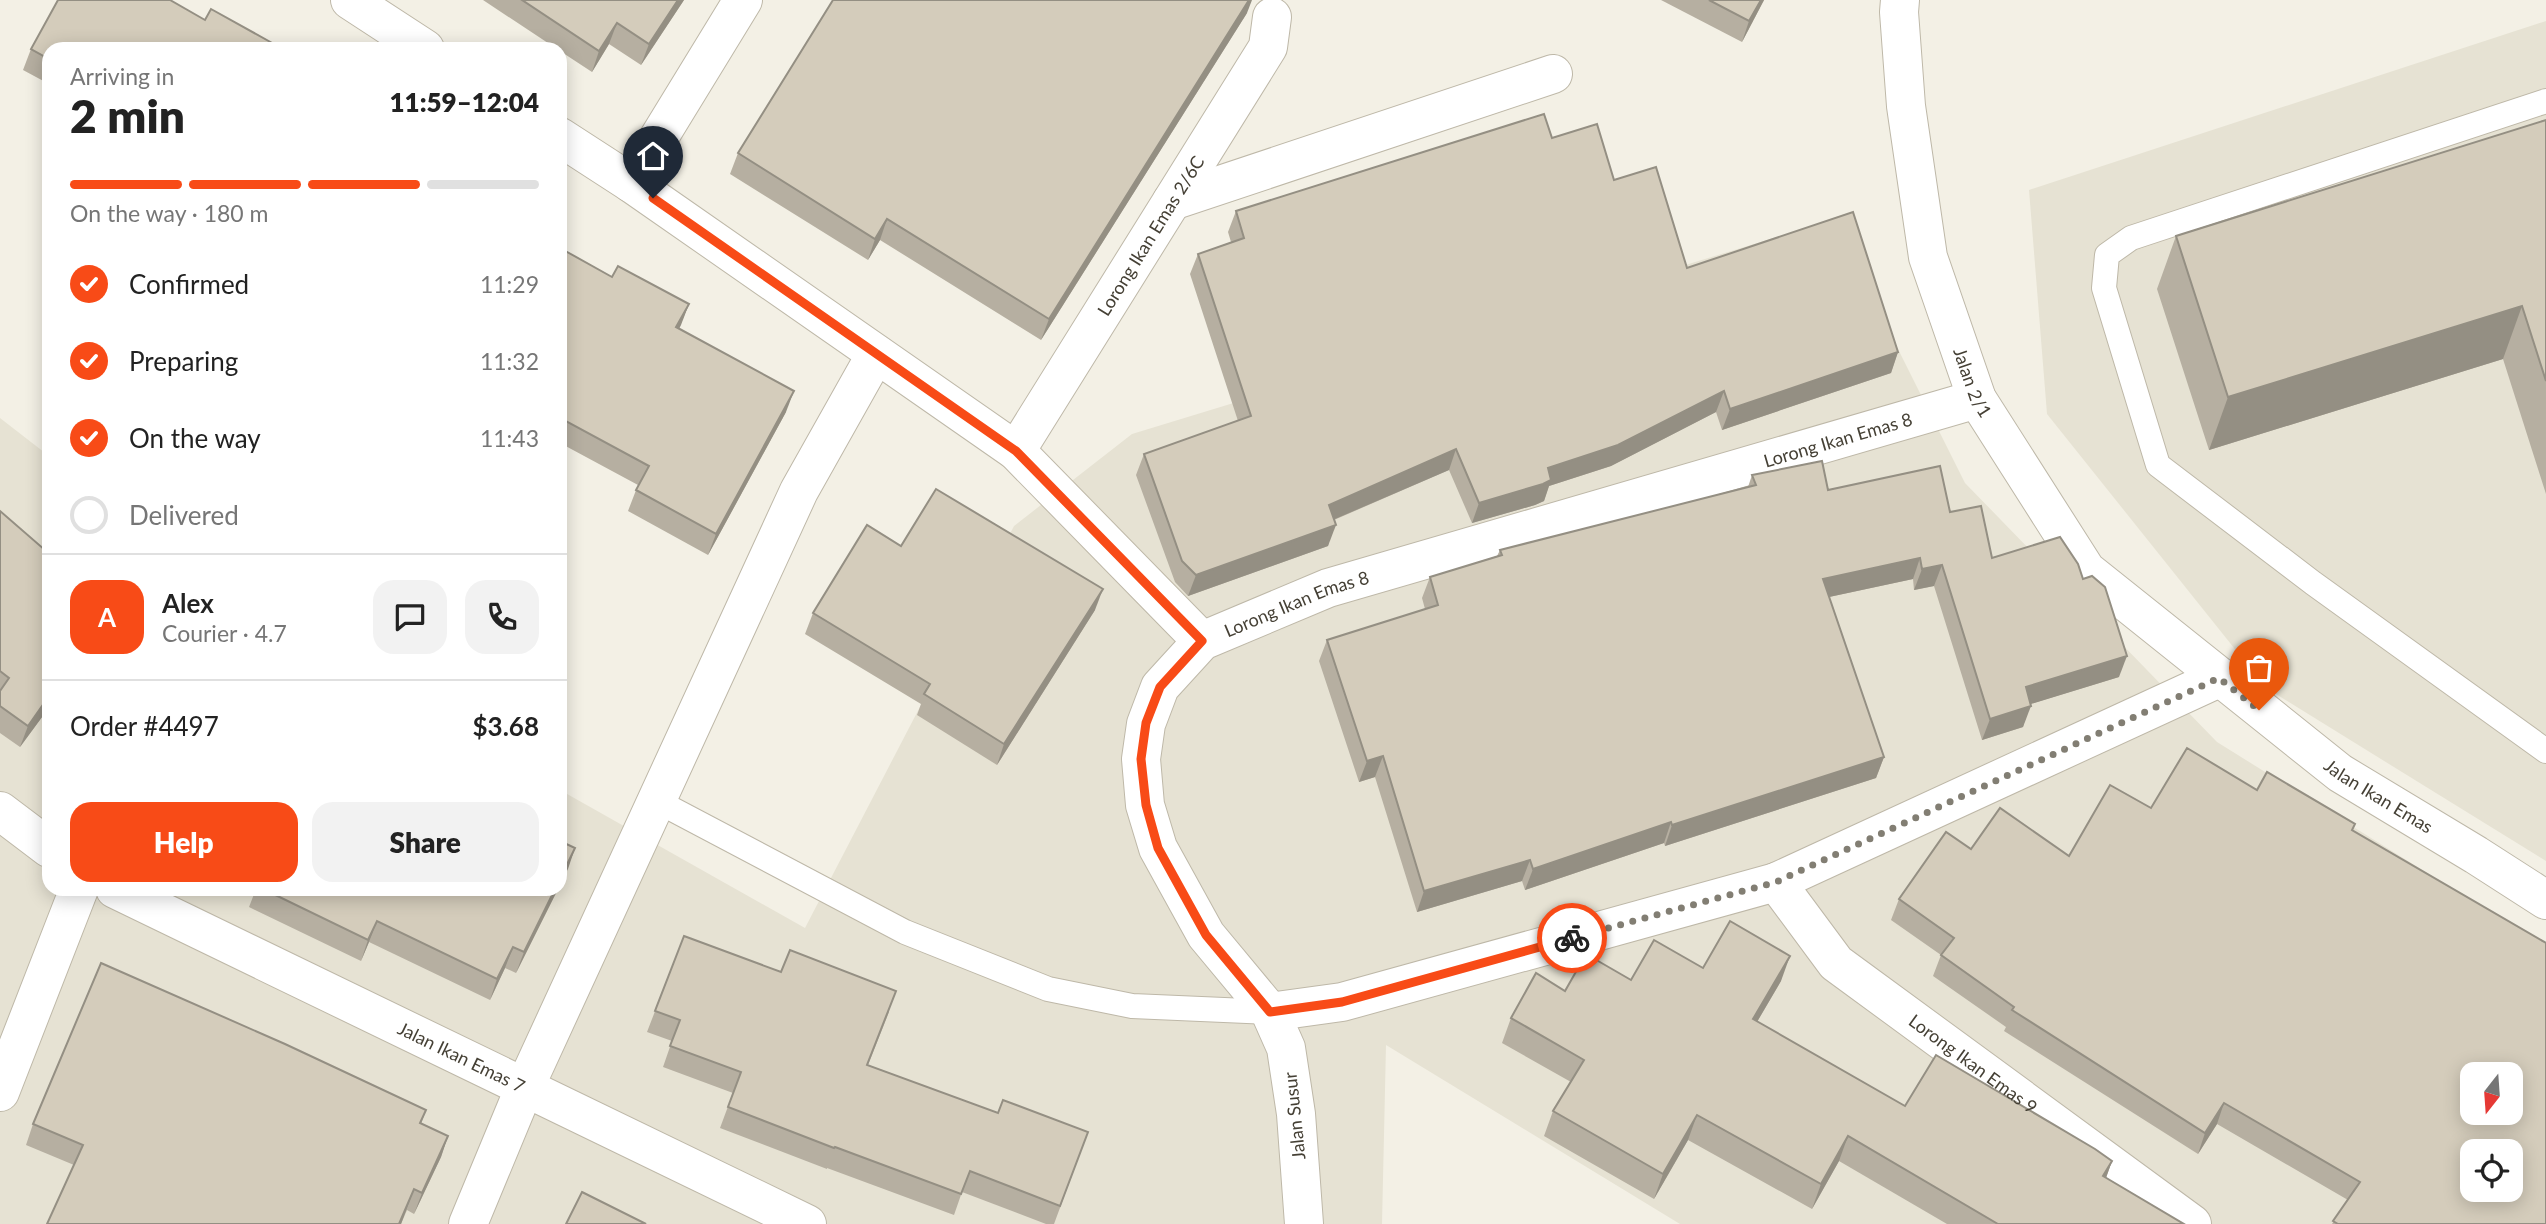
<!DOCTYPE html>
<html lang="en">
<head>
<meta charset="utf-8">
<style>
  body { margin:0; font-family:Lato,sans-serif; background:#f2f2f2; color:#222; height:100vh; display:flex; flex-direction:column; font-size:26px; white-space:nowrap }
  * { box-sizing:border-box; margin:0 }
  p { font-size:23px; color:#767676 }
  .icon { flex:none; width:38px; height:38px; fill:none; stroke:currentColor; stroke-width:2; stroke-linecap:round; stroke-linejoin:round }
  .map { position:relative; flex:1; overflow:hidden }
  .drawer { position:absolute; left:42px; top:42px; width:525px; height:854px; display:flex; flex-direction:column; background:#fff; border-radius:21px; box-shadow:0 4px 18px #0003 }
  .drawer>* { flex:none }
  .needle { width:46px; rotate:197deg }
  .buttons { position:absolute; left:2460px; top:1062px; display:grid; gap:14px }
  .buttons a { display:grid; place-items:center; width:63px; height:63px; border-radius:14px; background:#fff; box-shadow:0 4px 18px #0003; font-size:35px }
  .pin { position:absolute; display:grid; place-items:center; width:60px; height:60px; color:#fff; margin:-72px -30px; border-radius:50% 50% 50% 0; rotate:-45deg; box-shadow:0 0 7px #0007 }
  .pin .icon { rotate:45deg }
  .courier { position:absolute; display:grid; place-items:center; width:70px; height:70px; margin:-35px; border:5px solid #f84b17; border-radius:50%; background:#fff; color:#222; box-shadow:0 2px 9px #0007 }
  .headline em { font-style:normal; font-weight:800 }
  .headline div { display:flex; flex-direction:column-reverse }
  .headline { display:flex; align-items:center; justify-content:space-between; height:119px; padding:0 28px }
  h1 { font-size:46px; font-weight:800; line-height:52px }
  .bar { display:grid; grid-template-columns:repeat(4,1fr); gap:10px 7px; align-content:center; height:84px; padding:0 28px }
  .bar i { height:9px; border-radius:5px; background:#e0e0e0 }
  .bar .on { background:#f84b17 }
  .bar p { grid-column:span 4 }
  .line { display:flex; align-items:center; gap:18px; padding:0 28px; border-top:2px solid #e0e0e0 }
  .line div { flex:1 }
  .round { display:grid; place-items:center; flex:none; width:74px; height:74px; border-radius:21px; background:#f2f2f2 }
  ol { padding:0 28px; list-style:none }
  li { display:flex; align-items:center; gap:21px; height:77px }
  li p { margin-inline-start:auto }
  li .icon { padding:7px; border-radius:50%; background:#f84b17; color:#fff; stroke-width:4 }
  li:last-child { color:#767676 }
  li i { width:38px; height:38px; border:4px solid #e0e0e0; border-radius:50% }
  .primary-button { display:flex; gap:14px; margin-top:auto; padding:14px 28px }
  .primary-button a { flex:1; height:80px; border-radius:21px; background:#f84b17; color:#fff; font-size:28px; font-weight:800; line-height:80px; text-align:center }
  .primary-button a+a { background:#f2f2f2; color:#222 }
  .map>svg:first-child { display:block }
  .residential { fill:#e6e2d3; fill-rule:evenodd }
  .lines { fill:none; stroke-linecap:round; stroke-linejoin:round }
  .service-casing { stroke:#beb8a8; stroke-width:26 }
  .minor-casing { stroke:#beb8a8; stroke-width:40 }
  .tertiary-casing { stroke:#beb8a8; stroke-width:40 }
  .service { stroke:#fff; stroke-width:24 }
  .minor { stroke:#fff; stroke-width:38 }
  .tertiary { stroke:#fff; stroke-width:38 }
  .wall { fill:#b6afa1 }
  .shaded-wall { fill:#948f83 }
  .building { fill:#d4ccbb; stroke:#948f83; stroke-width:2; fill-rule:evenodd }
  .done { stroke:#827e73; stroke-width:7; stroke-dasharray:0 12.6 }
  .route { stroke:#f84b17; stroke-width:9 }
  .labels { text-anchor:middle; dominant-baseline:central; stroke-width:7; stroke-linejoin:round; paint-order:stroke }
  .street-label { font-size:18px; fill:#454035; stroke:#fff }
</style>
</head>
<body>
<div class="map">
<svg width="2546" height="1224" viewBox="0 0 2546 1224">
  <rect width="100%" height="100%" fill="#f3f0e5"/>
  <g class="residential">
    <polygon points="2546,21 2546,861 2266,688 2047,414 2029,190"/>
    <path d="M1777,237L1854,261L1965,483L2217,742L2546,947V1224H1680L1386,1045L1382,1224H0V418L49,456V889H560V790L805,928L1014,526L1132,434ZM2473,1074H2511V1113H2473ZM2473,1152H2511V1190H2473Z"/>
  </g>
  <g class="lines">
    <defs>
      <g id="service">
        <polyline points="2546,101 2131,238 2107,255 2104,288 2158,465 2313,583 2546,751"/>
        <polyline points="655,800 905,932 1048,989 1132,1006 1270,1012"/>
      </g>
      <g id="minor">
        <polyline points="350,0 425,49"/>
        <polyline points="560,137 631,183 1016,451 1202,641"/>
        <polyline points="631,183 743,0"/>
        <polyline points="1172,201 1553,74"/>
        <path id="s1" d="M1016,451L1268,47L1272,17"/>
        <polyline points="0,811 49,848"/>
        <path id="s2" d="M1776,882L1836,963L2192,1224"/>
        <path id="s3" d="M115,889L807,1224"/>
        <polyline points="1270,1012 1342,1002 1776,882 2219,678"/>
        <polyline points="0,1092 79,889"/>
        <polyline points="468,1224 524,1089 799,491 876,354"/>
        <path id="s4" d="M1304,1224L1296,1114L1286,1048L1270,1012L1206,935L1158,848L1145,805L1141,759L1146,724L1160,687L1202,641L1328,588L1977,399"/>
      </g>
      <g id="tertiary">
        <path id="s5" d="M1900,0L1899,12L1906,106L1928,257L1977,399L2086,570L2340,773L2476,855L2546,900"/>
      </g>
    </defs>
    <use href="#service" class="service-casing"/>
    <use href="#minor" class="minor-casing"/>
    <use href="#tertiary" class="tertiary-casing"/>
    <use href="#service" class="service"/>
    <use href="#minor" class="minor"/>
    <use href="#tertiary" class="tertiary"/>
  </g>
  <g class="wall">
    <polygon points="483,0 684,0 641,65 609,44 592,72 560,51 560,49 557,49"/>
    <polygon points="1661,0 1764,0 1742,42"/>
    <polygon points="1247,13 1041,340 880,240 868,260 730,174 738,153"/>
    <polygon points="274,44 272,49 49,49 49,84 23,70 31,49"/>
    <polygon points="2546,120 2546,494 2503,359 2209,450 2157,289 2176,236"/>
    <polygon points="1552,138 1614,180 1687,268 1898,352 1891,373 1722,430 1716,412 1611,466 1549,486 1544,501 1535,505 1472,523 1449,470 1334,520 1328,546 1188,596 1175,582 1136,475 1144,454 1238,421 1190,274 1198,254 1231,242 1228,232 1236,211"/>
    <polygon points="560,248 612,277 689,304 679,328 786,412 708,555 628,511 638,485 560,443"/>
    <polygon points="1752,475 1950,512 1992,558 2083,579 2119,677 2030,704 2023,727 1982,740 1934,586 1914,590 1913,579 1829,597 1884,757 1876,778 1665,846 1664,843 1525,890 1522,881 1417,912 1375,777 1359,782 1319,661 1327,640 1425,609 1422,598 1430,577 1497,556 1500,550 1748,487"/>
    <polygon points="0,511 46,551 49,548 49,716 45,713 20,747 0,733"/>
    <polygon points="901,546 1095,610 997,765 917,715 921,704 805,634 813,613"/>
    <polygon points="2257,790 2353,830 2546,1224 2332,1224 2348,1200 2217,1124 2198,1154 2004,1031 2006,1027 1933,976 1941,955 1891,920 1899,899 1971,849 2069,856 2151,808"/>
    <polygon points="256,889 558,889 516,973 505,968 490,1000 369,942 361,961 249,907"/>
    <polygon points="684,936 889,1012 868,1065 998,1113 1088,1132 1054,1224 1046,1224 962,1192 954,1215 827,1168 827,1169 720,1128 733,1093 663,1067 672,1041 647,1032"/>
    <polygon points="1703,968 1781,981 1757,1022 1905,1106 2112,1161 2106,1178 2184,1224 1947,1224 1839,1161 1812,1209 1688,1140 1654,1199 1544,1136 1553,1111 1571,1082 1502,1043 1511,1018 1565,991"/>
    <polygon points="426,1110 421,1124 448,1136 441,1157 414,1214 407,1210 401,1224 47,1224 74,1165 26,1145 33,1124"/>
  </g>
  <g class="shaded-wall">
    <polygon points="678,0 684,0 641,65 649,44"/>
    <polygon points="1249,0 1252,0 1247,13 1041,340 1049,319"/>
    <polygon points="1761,0 1764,0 1742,42 1749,21"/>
    <polygon points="617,23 609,44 592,72 599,51"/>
    <polygon points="887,219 880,240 868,260 875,239"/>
    <polygon points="689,304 681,325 669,348 676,327"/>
    <polygon points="2522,306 2503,359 2209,450 2228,397"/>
    <polygon points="1898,352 1891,373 1722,430 1730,409"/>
    <polygon points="794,391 786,412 708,555 716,534"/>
    <polygon points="1724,391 1716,412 1611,466 1549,486 1544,501 1535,505 1472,523 1479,503 1548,468"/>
    <polygon points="1456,449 1449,470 1321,525 1329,505"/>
    <polygon points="1336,525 1328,546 1188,596 1196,575"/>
    <polygon points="1920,558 1913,579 1815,600 1823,579"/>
    <polygon points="1942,565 1934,586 1914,590 1922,569"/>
    <polygon points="1103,589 1095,610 997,765 1004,744"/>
    <polygon points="2127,656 2119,677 2018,708 2026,687"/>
    <polygon points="49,696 49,701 45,713 20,747 28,726"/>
    <polygon points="2031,706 2023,727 1982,740 1990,719"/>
    <polygon points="1383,756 1375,777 1359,782 1367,761"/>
    <polygon points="1884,757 1876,778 1665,846 1672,825"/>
    <polygon points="1671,822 1664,843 1525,890 1533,869"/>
    <polygon points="575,848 568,869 560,884 560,879"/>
    <polygon points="1530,860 1522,881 1417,912 1424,891"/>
    <polygon points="555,889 558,889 516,973 524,952"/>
    <polygon points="377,921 369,942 361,961 368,940"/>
    <polygon points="513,947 505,968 490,1000 497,979"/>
    <polygon points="1790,956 1781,981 1744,1044 1753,1019"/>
    <polygon points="2224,1103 2217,1124 2198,1154 2205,1133"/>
    <polygon points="1697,1115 1688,1140 1654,1199 1663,1174"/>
    <polygon points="448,1136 441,1157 414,1214 422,1193"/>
    <polygon points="1848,1136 1839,1161 1812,1209 1821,1184"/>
    <polygon points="2112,1161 2103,1186 2103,1176"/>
    <polygon points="414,1189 401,1224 399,1224"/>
  </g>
  <g class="building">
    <polygon points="58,0 170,0 205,20 211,9 274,44 271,49 49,49 49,59 31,49"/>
    <polygon points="522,0 678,0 649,44 617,23 599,51"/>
    <polygon points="833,0 1249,0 1049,319 887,219 875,239 738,153"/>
    <polygon points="1709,0 1761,0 1749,21"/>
    <polygon points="1544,114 1552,138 1597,124 1614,180 1656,167 1687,268 1853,212 1898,352 1730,409 1724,391 1618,445 1548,468 1551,480 1543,484 1479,503 1456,449 1329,505 1336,525 1196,575 1182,561 1144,454 1251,416 1198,254 1244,238 1236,211"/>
    <polygon points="2546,120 2546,381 2522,306 2228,397 2176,236"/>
    <polygon points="560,248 612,277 618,266 689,304 676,327 794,391 716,534 636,490 649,466 560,418"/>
    <polygon points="1822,461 1828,490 1940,466 1950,512 1981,506 1992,558 2060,537 2078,564 2083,579 2092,576 2105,587 2127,656 2026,687 2031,706 1990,719 1942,565 1922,569 1920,558 1823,579 1884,757 1672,825 1671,822 1533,869 1530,860 1424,891 1383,756 1367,761 1327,640 1438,605 1430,577 1502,555 1500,550 1756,485 1752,475"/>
    <polygon points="936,489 1103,589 1004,744 924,694 930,684 813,613 867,525 901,546"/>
    <polygon points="0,511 46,551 49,548 49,696 28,726 0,706 0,691 9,678 0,671"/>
    <path d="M2187,748L2257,790L2267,772L2355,824L2352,830L2546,943V1224H2338L2333,1221L2360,1182L2224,1103L2205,1133L2012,1010L2014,1007L1941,955L1954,938L1899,899L1946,832L1971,849L2000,808L2069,856L2110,785L2151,808ZM2473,1074H2511V1113H2473ZM2473,1152H2511V1190H2473Z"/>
    <polygon points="560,841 575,848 560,879"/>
    <polygon points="263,889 555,889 524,952 513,947 497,979 377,921 368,940"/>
    <polygon points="1730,921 1790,956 1753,1019 1905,1106 1936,1055 2095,1149 2112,1161 2103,1176 2184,1224 1998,1224 1848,1136 1821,1184 1697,1115 1663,1174 1553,1111 1584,1060 1511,1018 1536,973 1565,991 1586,954 1631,980 1654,940 1703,968"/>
    <polygon points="684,936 781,972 790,950 896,991 867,1065 998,1113 1003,1100 1088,1132 1060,1206 970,1171 961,1194 835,1147 834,1148 728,1107 741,1072 670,1046 680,1020 655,1011"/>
    <polygon points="101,963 285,1044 426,1110 420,1123 448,1136 422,1193 414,1189 399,1224 47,1224 83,1145 33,1124"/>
    <polygon points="582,1192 646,1224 566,1224"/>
  </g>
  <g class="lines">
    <polyline class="done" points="1572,938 1776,882 2219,678 2259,710"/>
    <polyline class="route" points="653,198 1016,451 1202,641 1160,687 1146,723 1141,759 1146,805 1158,848 1206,935 1270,1012 1342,1002 1572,938"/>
  </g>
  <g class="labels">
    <g class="street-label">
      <text stroke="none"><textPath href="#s1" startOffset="254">Lorong Ikan Emas 2/6C</textPath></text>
      <text stroke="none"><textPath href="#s5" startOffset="392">Jalan 2/1</textPath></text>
      <text stroke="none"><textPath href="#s4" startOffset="1312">Lorong Ikan Emas 8</textPath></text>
      <text stroke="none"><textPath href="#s4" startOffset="746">Lorong Ikan Emas 8</textPath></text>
      <text stroke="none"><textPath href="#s5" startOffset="982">Jalan Ikan Emas</textPath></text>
      <text stroke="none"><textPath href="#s3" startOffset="385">Jalan Ikan Emas 7</textPath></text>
      <text stroke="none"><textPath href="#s2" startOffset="271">Lorong Ikan Emas 9</textPath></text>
      <text transform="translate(1294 1116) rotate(-96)">Jalan Susur</text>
    </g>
  </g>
</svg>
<div class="buttons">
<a><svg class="needle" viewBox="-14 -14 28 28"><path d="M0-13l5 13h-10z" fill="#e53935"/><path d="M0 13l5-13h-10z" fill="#767676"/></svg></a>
<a><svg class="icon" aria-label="locate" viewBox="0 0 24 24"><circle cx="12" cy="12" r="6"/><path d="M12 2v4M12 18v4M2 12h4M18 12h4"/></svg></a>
</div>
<div class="pin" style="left:2259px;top:710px;background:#ea580c"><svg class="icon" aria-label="bag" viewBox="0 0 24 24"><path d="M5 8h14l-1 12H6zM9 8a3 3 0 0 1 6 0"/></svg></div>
<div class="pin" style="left:653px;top:198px;background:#1f2937"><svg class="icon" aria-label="home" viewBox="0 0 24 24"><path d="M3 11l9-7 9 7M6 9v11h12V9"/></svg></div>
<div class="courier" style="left:1572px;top:938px"><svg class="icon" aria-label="bike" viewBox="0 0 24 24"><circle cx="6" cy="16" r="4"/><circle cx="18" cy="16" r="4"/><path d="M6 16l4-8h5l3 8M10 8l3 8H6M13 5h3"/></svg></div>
<section class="drawer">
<div class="headline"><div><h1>2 min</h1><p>Arriving in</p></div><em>11:59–12:04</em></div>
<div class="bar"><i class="on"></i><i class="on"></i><i class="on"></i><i></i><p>On the way · 180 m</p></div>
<ol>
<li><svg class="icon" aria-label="check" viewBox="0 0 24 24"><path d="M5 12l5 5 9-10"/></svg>Confirmed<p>11:29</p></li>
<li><svg class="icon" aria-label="check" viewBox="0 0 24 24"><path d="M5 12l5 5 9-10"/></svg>Preparing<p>11:32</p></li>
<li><svg class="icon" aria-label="check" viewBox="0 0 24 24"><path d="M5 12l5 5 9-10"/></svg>On the way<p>11:43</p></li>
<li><i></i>Delivered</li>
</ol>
<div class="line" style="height:126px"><b class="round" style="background:#f84b17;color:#fff">A</b><div><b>Alex</b><p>Courier · 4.7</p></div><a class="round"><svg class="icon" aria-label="chat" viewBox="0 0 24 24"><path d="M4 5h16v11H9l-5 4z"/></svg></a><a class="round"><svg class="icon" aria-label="phone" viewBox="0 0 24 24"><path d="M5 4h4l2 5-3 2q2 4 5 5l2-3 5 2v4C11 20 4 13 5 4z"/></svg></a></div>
<div class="line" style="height:91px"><div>Order #4497</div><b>$3.68</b></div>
<div class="primary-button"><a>Help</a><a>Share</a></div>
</section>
</div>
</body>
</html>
